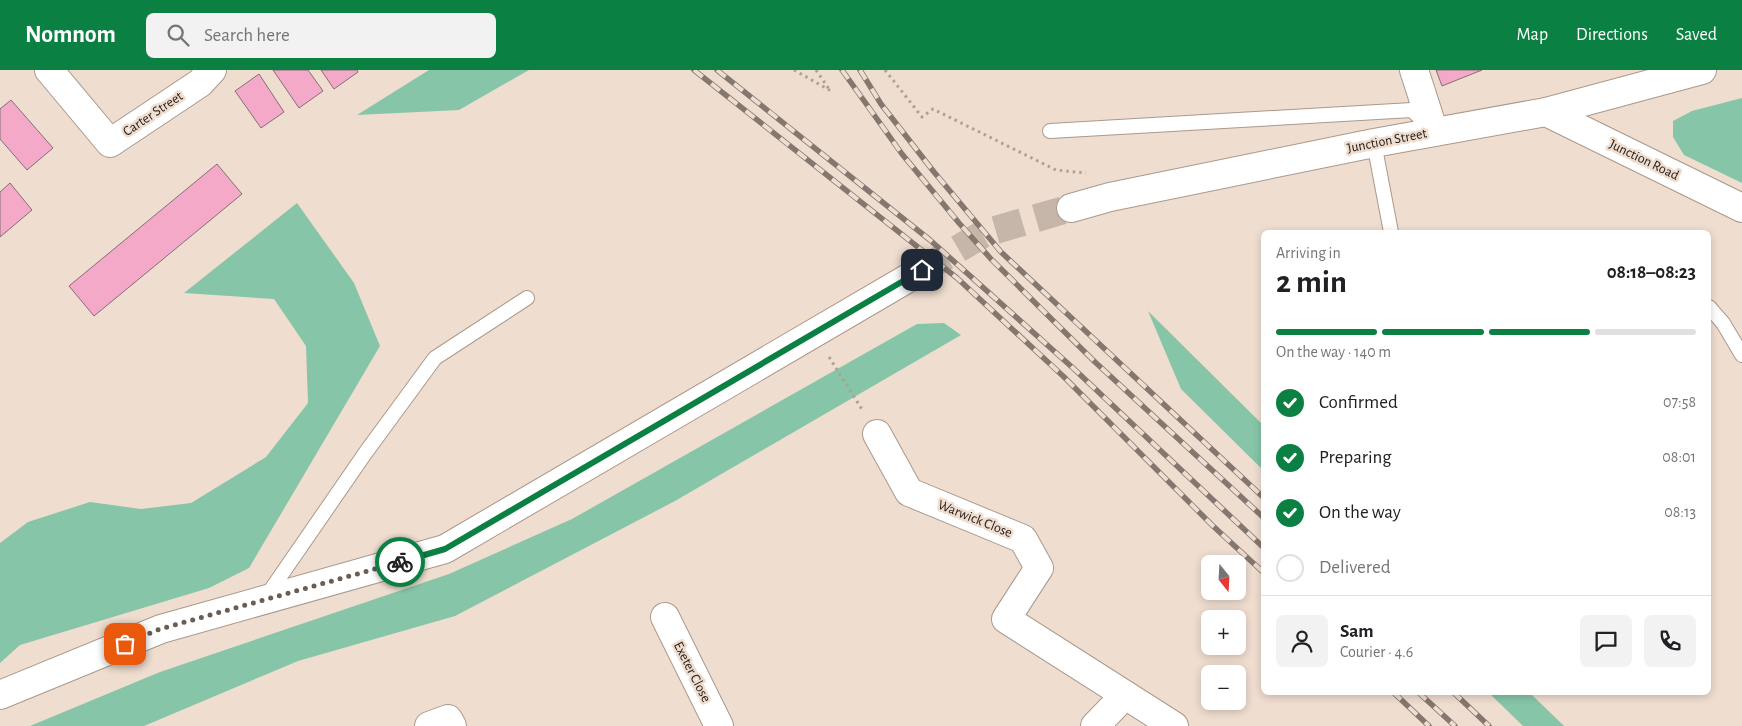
<!DOCTYPE html>
<html lang="en">
<head>
<meta charset="utf-8">
<style>
  body { margin:0; font-family:"Alegreya Sans",sans-serif; background:#f2f2f2; color:#202124; height:100vh; display:flex; flex-direction:column; font-size:19px; white-space:nowrap }
  * { box-sizing:border-box; margin:0 }
  p { font-size:16px; color:#757577 }
  .icon { flex:none; width:28px; height:28px; fill:none; stroke:currentColor; stroke-width:2; stroke-linecap:round; stroke-linejoin:round }
  .map { position:relative; flex:1; overflow:hidden }
  .details { position:absolute; left:1261px; top:160px; width:450px; height:465px; display:flex; flex-direction:column; background:#fff; border-radius:8px; box-shadow:0 2px 8px #0003 }
  .details>* { flex:none }
  .needle { width:32px; rotate:162deg }
  .tools { position:absolute; left:1201px; top:485px; display:grid; gap:10px }
  .tools a { display:grid; place-items:center; width:45px; height:45px; border-radius:8px; background:#fff; box-shadow:0 2px 8px #0003; font-size:25px }
  .pin { position:absolute; display:grid; place-items:center; width:42px; height:42px; color:#fff; margin:-21px; border-radius:10px; box-shadow:0 2px 8px #0006 }
  .courier { position:absolute; display:grid; place-items:center; width:50px; height:50px; margin:-25px; border:4px solid #0b8043; border-radius:50%; background:#fff; color:#222; box-shadow:0 1px 6px #0007 }
  .head em { font-style:normal; font-weight:700 }
  .head div { display:flex; flex-direction:column-reverse }
  .head { display:flex; align-items:center; justify-content:space-between; height:85px; padding:0 15px }
  h1 { font-size:32px; font-weight:700; line-height:38px }
  .bar { display:grid; grid-template-columns:repeat(4,1fr); gap:8px 5px; align-content:center; height:60px; padding:0 15px }
  .bar i { height:6px; border-radius:4px; background:#e0e0e0 }
  .bar .current { background:#0b8043 }
  .bar p { grid-column:span 4 }
  .line { display:flex; align-items:center; gap:12px; padding:0 15px; border-top:1px solid #e0e0e0 }
  .line div { flex:1 }
  .round { display:grid; place-items:center; flex:none; width:52px; height:52px; border-radius:8px; background:#f2f2f2 }
  ol { padding:0 15px; list-style:none }
  li { display:flex; align-items:center; gap:15px; height:55px }
  li p { margin-inline-start:auto }
  li .icon { padding:5px; border-radius:50%; background:#0b8043; color:#fff; stroke-width:4 }
  li:last-child { color:#757577 }
  li i { width:28px; height:28px; border:2px solid #e0e0e0; border-radius:50% }
  header { display:flex; align-items:center; gap:30px; box-sizing:border-box; height:70px; padding:0 25px; background:#0b8043; color:#fff }
  header strong { font-size:24px }
  nav { display:flex; gap:28px; margin-inline-start:auto; font-size:18px }
  .search { width:350px; height:45px; background:#f2f2f2; display:flex; align-items:center; gap:12px; box-sizing:border-box; padding:0 18px; border-radius:8px; color:#757577; font-size:19px }
  .map>svg:first-child { display:block }
  .green { fill:#86c5a8 }
  .building { fill:#f3a9c7; stroke:#836f77 }
  .lines { fill:none; stroke-linecap:round; stroke-linejoin:round }
  .minor-tunnel { stroke:#c6b6aa; stroke-width:28; stroke-dasharray:28 14; stroke-linecap:butt }
  .service-casing { stroke:#aa998c; stroke-width:16 }
  .minor-casing { stroke:#aa998c; stroke-width:30 }
  .path { stroke:#afa095; stroke-width:3; stroke-dasharray:2.5 4; stroke-linecap:butt }
  .service { stroke:#fff; stroke-width:14 }
  .minor { stroke:#fff; stroke-width:28 }
  .rail-casing { stroke:#84776f; stroke-width:5.5 }
  .rail { stroke:#efddcf; stroke-width:4; stroke-dasharray:11; stroke-linecap:butt }
  .done { stroke:#685e56; stroke-width:5; stroke-dasharray:0 9 }
  .route { stroke:#0b8043; stroke-width:6 }
  .labels { text-anchor:middle; dominant-baseline:central; stroke-width:5; stroke-linejoin:round; paint-order:stroke }
  .street-label { font-size:14px; fill:#201915; stroke:#efddcf }
</style>
</head>
<body>
<header>
<strong>Nomnom</strong>
<div class="search"><svg class="icon" aria-label="search" viewBox="0 0 24 24"><circle cx="10" cy="10" r="6"/><path d="M15 15l6 6"/></svg>Search here</div>
<nav><a>Map</a><a>Directions</a><a>Saved</a></nav>
</header>
<div class="map">
<svg width="1742" height="656" viewBox="0 0 1742 656">
  <rect width="100%" height="100%" fill="#efddcf"/>
  <g class="green">
    <polygon points="429,0 529,0 459,40 357,45"/>
    <polygon points="1742,28 1742,113 1684,85 1673,67 1673,51 1692,41"/>
    <polygon points="297,133 354,213 380,276 249,498 209,518 20,575 0,593 0,473 28,452 90,432 141,439 191,433 266,387 308,333 306,276 274,229 184,223"/>
    <polygon points="1148,241 1264,356 1264,401 1181,319"/>
    <polygon points="944,253 961,265 675,431 455,546 298,591 144,656 30,656 160,602 449,504 572,449 917,254"/>
    <polygon points="1489,623 1530,623 1564,656 1523,656"/>
  </g>
  <g class="building">
    <polygon points="273,0 308,0 323,21 299,38"/>
    <polygon points="321,0 357,0 358,2 334,19"/>
    <polygon points="1436,0 1482,0 1442,16"/>
    <polygon points="259,4 284,42 261,58 235,21"/>
    <polygon points="11,30 53,78 27,100 0,69 0,39"/>
    <polygon points="217,94 242,124 94,246 69,216"/>
    <polygon points="10,113 32,140 0,167 0,122"/>
  </g>
  <g class="lines">
    <polyline class="minor-tunnel" points="922,200 985,163 1071,138"/>
    <defs>
      <g id="service">
        <polyline points="1050,61 1412,40 1426,54"/>
        <polyline points="1374,73 1391,162"/>
        <polyline points="1709,237 1723,253 1742,285"/>
        <polyline points="266,527 366,382 435,288 527,228"/>
      </g>
      <g id="minor">
        <polyline points="49,0 110,73 200,13 212,0"/>
        <polyline points="1414,0 1434,62"/>
        <polyline points="1546,42 1742,138"/>
        <polyline points="1071,138 1110,127 1374,73 1546,42 1702,0"/>
        <polyline points="877,364 909,422 1023,469 1039,498 1006,549 1174,656"/>
        <polyline points="665,547 719,656"/>
        <polyline points="0,625 161,559 445,479 922,200"/>
        <polyline points="429,656 448,649 452,656"/>
        <polyline points="1095,656 1125,625"/>
      </g>
    </defs>
    <use href="#service" class="service-casing"/>
    <use href="#minor" class="minor-casing"/>
    <g class="path">
      <polyline points="794,0 831,21"/>
      <polyline points="816,0 829,19"/>
      <polyline points="885,0 922,47 933,39 1056,100 1086,103"/>
      <polyline points="829,287 863,341"/>
    </g>
    <use href="#service" class="service"/>
    <use href="#minor" class="minor"/>
    <defs>
      <g id="rail">
        <polyline points="694,0 957,208 1063,306 1213,456 1264,503"/>
        <polyline points="717,0 930,170 1073,298 1264,478"/>
        <polyline points="842,0 902,84 959,153 991,189 1095,292 1264,448"/>
        <polyline points="860,0 881,34 934,102 1001,182 1264,428"/>
        <polyline points="1393,622 1429,656"/>
        <polyline points="1418,622 1455,656"/>
        <polyline points="1453,622 1489,656"/>
      </g>
    </defs>
    <use href="#rail" class="rail-casing"/>
    <use href="#rail" class="rail"/>
  </g>
  <g class="lines">
    <polyline class="done" points="125,574 160,559 400,492"/>
    <polyline class="route" points="400,492 445,479 922,200"/>
  </g>
  <g class="labels">
    <g class="street-label">
      <text transform="translate(153 44) rotate(-34)">Carter Street</text>
      <text transform="translate(1387 71) rotate(-11)">Junction Street</text>
      <text transform="translate(1644 90) rotate(26)">Junction Road</text>
      <text transform="translate(975 449) rotate(22)">Warwick Close</text>
      <text transform="translate(692 602) rotate(63)">Exeter Close</text>
    </g>
  </g>
</svg>
<div class="tools">
<a><svg class="needle" viewBox="-14 -14 28 28"><path d="M0-13l5 13h-10z" fill="#e53935"/><path d="M0 13l5-13h-10z" fill="#757577"/></svg></a>
<a>+</a>
<a>−</a>
</div>
<div class="pin" style="left:125px;top:574px;background:#ea580c"><svg class="icon" aria-label="bag" viewBox="0 0 24 24"><path d="M5 8h14l-1 12H6zM9 8a3 3 0 0 1 6 0"/></svg></div>
<div class="pin" style="left:922px;top:200px;background:#1f2937"><svg class="icon" aria-label="home" viewBox="0 0 24 24"><path d="M3 11l9-7 9 7M6 9v11h12V9"/></svg></div>
<div class="courier" style="left:400px;top:492px"><svg class="icon" aria-label="bike" viewBox="0 0 24 24"><circle cx="6" cy="16" r="4"/><circle cx="18" cy="16" r="4"/><path d="M6 16l4-8h5l3 8M10 8l3 8H6M13 5h3"/></svg></div>
<section class="details">
<div class="head"><div><h1>2 min</h1><p>Arriving in</p></div><em>08:18–08:23</em></div>
<div class="bar"><i class="current"></i><i class="current"></i><i class="current"></i><i></i><p>On the way · 140 m</p></div>
<ol>
<li><svg class="icon" aria-label="check" viewBox="0 0 24 24"><path d="M5 12l5 5 9-10"/></svg>Confirmed<p>07:58</p></li>
<li><svg class="icon" aria-label="check" viewBox="0 0 24 24"><path d="M5 12l5 5 9-10"/></svg>Preparing<p>08:01</p></li>
<li><svg class="icon" aria-label="check" viewBox="0 0 24 24"><path d="M5 12l5 5 9-10"/></svg>On the way<p>08:13</p></li>
<li><i></i>Delivered</li>
</ol>
<div class="line" style="height:90px"><a class="round"><svg class="icon" aria-label="person" viewBox="0 0 24 24"><circle cx="12" cy="8" r="4"/><path d="M4 21q1-7 8-7t8 7"/></svg></a><div><b>Sam</b><p>Courier · 4.6</p></div><a class="round"><svg class="icon" aria-label="chat" viewBox="0 0 24 24"><path d="M4 5h16v11H9l-5 4z"/></svg></a><a class="round"><svg class="icon" aria-label="phone" viewBox="0 0 24 24"><path d="M5 4h4l2 5-3 2q2 4 5 5l2-3 5 2v4C11 20 4 13 5 4z"/></svg></a></div>
</section>
</div>
</body>
</html>
